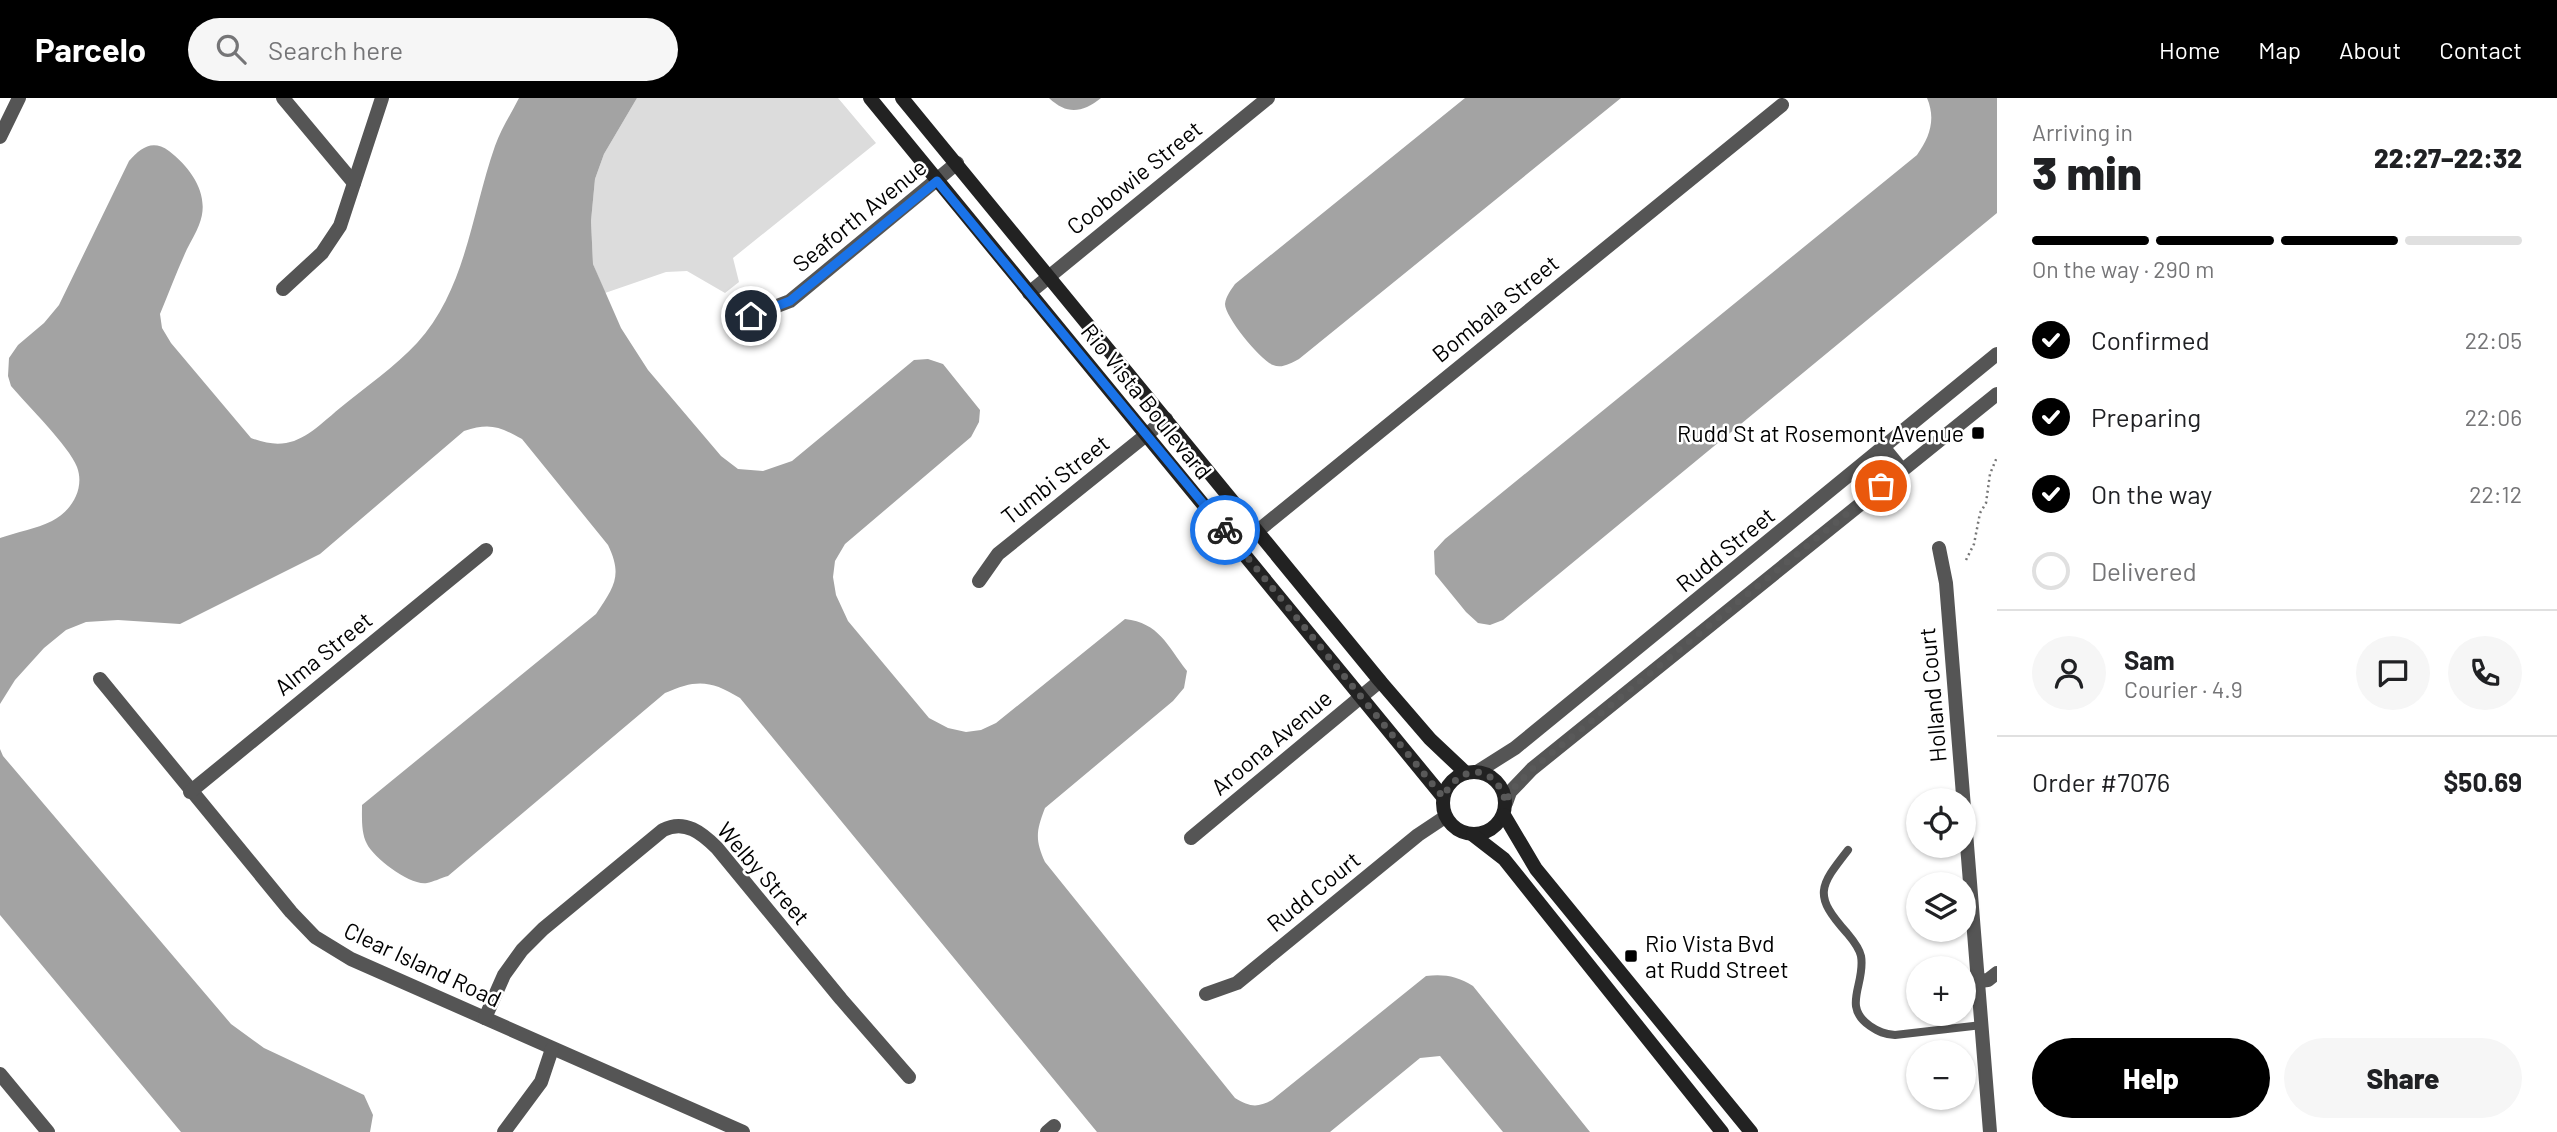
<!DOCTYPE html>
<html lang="en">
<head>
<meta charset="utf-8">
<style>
  body { margin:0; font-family:Barlow,sans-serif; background:#f6f6f6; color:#202124; height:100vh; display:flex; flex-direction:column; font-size:26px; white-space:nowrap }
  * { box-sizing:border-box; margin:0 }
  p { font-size:23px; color:#757577 }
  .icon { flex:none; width:38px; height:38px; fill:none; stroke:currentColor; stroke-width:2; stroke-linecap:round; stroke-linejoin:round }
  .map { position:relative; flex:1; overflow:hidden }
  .details { display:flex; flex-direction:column; background:#fff; width:560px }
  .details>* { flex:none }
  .controls { position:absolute; left:1906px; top:690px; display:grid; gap:14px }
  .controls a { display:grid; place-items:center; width:70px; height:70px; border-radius:50%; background:#fff; box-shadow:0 2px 5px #0004; font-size:35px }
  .pin { position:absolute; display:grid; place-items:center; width:60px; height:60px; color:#fff; margin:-30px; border:4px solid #fff; border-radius:50%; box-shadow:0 2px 7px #0007 }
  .courier { position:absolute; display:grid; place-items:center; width:70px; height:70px; margin:-35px; border:5px solid #1a73e8; border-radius:50%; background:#fff; color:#222; box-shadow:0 2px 9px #0007 }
  .summary em { font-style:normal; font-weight:800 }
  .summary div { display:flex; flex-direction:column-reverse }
  .summary { display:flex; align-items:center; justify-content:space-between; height:119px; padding:0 35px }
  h1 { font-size:46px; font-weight:800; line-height:52px }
  .bar { display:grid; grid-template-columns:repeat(4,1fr); gap:10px 7px; align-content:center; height:84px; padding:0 35px }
  .bar i { height:9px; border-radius:5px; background:#e0e0e0 }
  .bar .active { background:#000 }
  .bar p { grid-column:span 4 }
  .line { display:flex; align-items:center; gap:18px; padding:0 35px; border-top:2px solid #e0e0e0 }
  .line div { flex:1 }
  .round { display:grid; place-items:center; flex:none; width:74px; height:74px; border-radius:37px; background:#f6f6f6 }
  ol { padding:0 35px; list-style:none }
  li { display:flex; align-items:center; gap:21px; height:77px }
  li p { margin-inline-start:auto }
  li .icon { padding:7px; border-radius:50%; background:#000; color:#fff; stroke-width:4 }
  li:last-child { color:#757577 }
  li i { width:38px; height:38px; border:4px solid #e0e0e0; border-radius:50% }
  .primary-button { display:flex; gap:14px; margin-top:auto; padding:14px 35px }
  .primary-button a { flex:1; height:80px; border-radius:42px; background:#000; color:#fff; font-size:28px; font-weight:800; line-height:80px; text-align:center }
  .primary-button a+a { background:#f6f6f6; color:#202124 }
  header { display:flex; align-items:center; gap:42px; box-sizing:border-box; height:98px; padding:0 35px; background:#000; color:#fff }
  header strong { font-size:33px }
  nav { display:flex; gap:38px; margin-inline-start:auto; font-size:24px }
  .search { width:490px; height:63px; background:#f6f6f6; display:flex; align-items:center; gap:18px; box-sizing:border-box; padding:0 24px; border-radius:38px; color:#757577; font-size:26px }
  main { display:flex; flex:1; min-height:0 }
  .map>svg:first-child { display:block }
  .green { fill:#dcdcdc }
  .water { fill:#a3a3a3 }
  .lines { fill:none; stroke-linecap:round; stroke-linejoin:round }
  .path { stroke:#777; stroke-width:2.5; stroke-dasharray:2 3.5; stroke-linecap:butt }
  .lane { stroke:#555; stroke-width:8 }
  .street { stroke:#555; stroke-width:14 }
  .secondary { stroke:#222; stroke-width:14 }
  .done { stroke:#595959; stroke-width:7; stroke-dasharray:0 12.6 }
  .route { stroke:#1a73e8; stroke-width:9 }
  .poi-dot { fill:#000; stroke:#fff; stroke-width:2.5 }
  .labels { text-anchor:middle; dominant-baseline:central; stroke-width:5; stroke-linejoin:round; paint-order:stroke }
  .street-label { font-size:23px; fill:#000; stroke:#fff }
  .poi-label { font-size:23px; fill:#000; stroke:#fff; text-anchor:end }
</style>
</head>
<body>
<header>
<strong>Parcelo</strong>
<div class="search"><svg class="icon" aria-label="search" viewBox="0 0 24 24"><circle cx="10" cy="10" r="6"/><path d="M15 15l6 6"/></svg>Search here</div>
<nav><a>Home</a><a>Map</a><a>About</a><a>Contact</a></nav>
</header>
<main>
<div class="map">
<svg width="1997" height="1034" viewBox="0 0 1997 1034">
  <rect width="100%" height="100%" fill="#fff"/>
  <polygon class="green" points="637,0 838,0 876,45 733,160 739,184 725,195 687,173 666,174 605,195 593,166 591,123 595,81 604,56"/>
  <g class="water">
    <path d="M519,0H637L604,56L595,81L591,123L593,166L621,230L648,272L721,358L738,371L763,373L792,363L914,262L928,261L943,266L980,312L979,324L971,339L845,446L835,463L833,479L836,497L848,523L929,620L948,630L966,634L981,632L996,625L1125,521C1159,525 1167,547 1187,573L1184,590L1173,603L1045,710C1036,733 1035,742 1045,764L1235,1000C1250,1009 1257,1010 1272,1002L1426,878C1444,876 1457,878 1473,888L1590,1034H1503L1440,958L1420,960L1330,1034H1097L740,600C711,582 696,581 665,595L448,778C441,780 433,784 427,785C410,788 374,760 367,746C361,735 362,720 362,707L596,516C614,489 623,478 608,447L522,341C499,328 489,325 464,333L320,456L180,526L118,522L86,524L66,532L44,550L15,582L0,606V440C17,434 36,431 52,423C72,413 85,390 77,369C69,348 27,307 11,288L8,278L9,260L18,247L44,225L59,207L129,63C141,50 152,41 169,53C192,71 211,98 199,127C196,135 191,143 187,151C177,173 169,194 160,216L162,230L171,245L251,340C292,356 309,336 340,310C364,290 396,268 417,245C466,192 472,113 495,48C501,31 511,16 519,0Z"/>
    <path d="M1049,0H1101C1082,15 1067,17 1049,0Z"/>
    <path d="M1465,0H1621L1299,261C1291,265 1282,271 1273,267C1260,262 1225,219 1225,206C1226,198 1231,192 1235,186Z"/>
    <path d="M1927,0H1997V115L1503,522L1490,527L1478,525L1466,514L1435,476L1434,453L1445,441L1917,57C1930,39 1936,21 1927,0Z"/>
    <polygon points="0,651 3,658 231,926 264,950 364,997 373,1017 370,1034 181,1034 0,817"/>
  </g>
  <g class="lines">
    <polyline class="path" points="1966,462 1974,446 1980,415 1986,405 1990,376 1997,359"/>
    <path class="lane" d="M1848,752C1819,789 1813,797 1847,835C1852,841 1859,849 1861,858C1866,886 1841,908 1870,928C1879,934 1884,936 1895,937L1982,927"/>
    <g class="street">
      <polyline points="283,0 354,85"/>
      <polyline points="0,39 19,0"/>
      <polyline points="283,191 322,155 340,128 382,0"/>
      <polyline points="1029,195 1268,0"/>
      <polyline points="751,218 790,203 957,65"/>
      <polyline points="1884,350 1902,372"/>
      <polyline points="1238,449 1782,7"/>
      <polyline points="1939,450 1946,485 1990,1034"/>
      <polyline points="979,483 998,456 1166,321"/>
      <polyline points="100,581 291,814 315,839 351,861 743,1034"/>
      <polyline points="1477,674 1515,650 1997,256"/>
      <polyline points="190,694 486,452"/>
      <polyline points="1506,705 1510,694 1532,671 1997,296"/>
      <polyline points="1191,740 1380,583"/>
      <polyline points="1979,883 1988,882 1997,875"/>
      <polyline points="1206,896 1237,885 1418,737 1445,719"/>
      <path d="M485,920L504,877L522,852L543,831L663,732C685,721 702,735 717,750L841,901L909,979"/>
      <polyline points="0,976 48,1034"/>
      <polyline points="504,1034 541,984 552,951"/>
      <polyline points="1047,1034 1054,1028"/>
    </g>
    <g class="secondary">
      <polyline points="870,0 1443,699"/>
      <polyline points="902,0 1380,583 1430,641 1466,675"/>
      <circle cx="1474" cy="705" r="31"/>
      <polyline points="1504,717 1536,771 1751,1034"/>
      <polyline points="1473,737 1504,761 1722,1034"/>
    </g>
  </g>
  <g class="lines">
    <path class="done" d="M1225,432L1443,699C1461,664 1496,666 1506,705L1510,694L1532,671L1881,388"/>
    <polyline class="route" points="751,218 790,203 937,83 1225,432"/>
  </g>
  <g class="poi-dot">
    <rect x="1971" y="328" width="14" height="14" rx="3.5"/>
    <rect x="1624" y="851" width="14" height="14" rx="3.5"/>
  </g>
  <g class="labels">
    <g class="street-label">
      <text transform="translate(1134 79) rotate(-39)">Coobowie Street</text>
      <text transform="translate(859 117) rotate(-39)">Seaforth Avenue</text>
      <text transform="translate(1495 210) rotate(-39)">Bombala Street</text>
      <text transform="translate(1147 303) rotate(51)">Rio Vista Boulevard</text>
      <text transform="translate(1055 381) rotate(-38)">Tumbi Street</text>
      <text transform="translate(1725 451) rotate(-39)">Rudd Street</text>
      <text transform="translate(323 555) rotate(-39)">Alma Street</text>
      <text transform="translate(1932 597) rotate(-95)">Holland Court</text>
      <text transform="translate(1271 644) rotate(-40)">Aroona Avenue</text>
      <text transform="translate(764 775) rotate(49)">Welby Street</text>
      <text transform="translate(1313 793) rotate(-39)">Rudd Court</text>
      <text transform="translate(423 866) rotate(25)">Clear Island Road</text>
    </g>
    <g class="poi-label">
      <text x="1964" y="335">Rudd St at Rosemont Avenue</text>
      <text x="1645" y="845" text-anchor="start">Rio Vista Bvd<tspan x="1645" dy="26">at Rudd Street</tspan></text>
    </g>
  </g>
</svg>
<div class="controls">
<a><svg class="icon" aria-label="locate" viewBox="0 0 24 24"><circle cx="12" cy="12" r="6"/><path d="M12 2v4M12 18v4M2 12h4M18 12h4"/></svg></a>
<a><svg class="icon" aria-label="layers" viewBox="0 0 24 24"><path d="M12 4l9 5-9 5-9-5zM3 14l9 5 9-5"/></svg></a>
<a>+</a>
<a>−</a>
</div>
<div class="pin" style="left:1881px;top:388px;background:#ea580c"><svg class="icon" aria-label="bag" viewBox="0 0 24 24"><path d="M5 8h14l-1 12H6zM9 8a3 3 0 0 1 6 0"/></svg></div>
<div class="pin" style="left:751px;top:218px;background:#1f2937"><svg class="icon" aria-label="home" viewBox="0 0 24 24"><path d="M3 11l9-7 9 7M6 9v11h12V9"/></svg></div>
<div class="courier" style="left:1225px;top:432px"><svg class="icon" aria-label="bike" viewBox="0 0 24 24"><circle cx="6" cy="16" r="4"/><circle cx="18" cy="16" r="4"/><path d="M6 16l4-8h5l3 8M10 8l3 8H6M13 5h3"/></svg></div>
</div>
<section class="details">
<div class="summary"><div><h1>3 min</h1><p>Arriving in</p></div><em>22:27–22:32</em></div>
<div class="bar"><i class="active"></i><i class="active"></i><i class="active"></i><i></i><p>On the way · 290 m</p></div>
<ol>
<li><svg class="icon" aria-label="check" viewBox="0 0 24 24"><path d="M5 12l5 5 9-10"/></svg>Confirmed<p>22:05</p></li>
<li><svg class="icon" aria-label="check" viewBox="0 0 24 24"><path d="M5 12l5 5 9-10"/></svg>Preparing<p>22:06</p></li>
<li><svg class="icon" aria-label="check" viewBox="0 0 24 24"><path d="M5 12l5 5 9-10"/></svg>On the way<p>22:12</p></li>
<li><i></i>Delivered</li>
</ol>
<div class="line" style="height:126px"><a class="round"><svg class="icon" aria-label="person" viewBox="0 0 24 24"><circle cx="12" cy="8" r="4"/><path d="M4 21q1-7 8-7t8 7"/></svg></a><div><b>Sam</b><p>Courier · 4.9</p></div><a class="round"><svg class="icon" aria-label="chat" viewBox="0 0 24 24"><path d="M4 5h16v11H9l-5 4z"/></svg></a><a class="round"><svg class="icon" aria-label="phone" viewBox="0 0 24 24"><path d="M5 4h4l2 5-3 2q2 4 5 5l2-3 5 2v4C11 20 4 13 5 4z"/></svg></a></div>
<div class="line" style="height:91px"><div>Order #7076</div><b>$50.69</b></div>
<div class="primary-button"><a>Help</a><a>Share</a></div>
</section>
</main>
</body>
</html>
